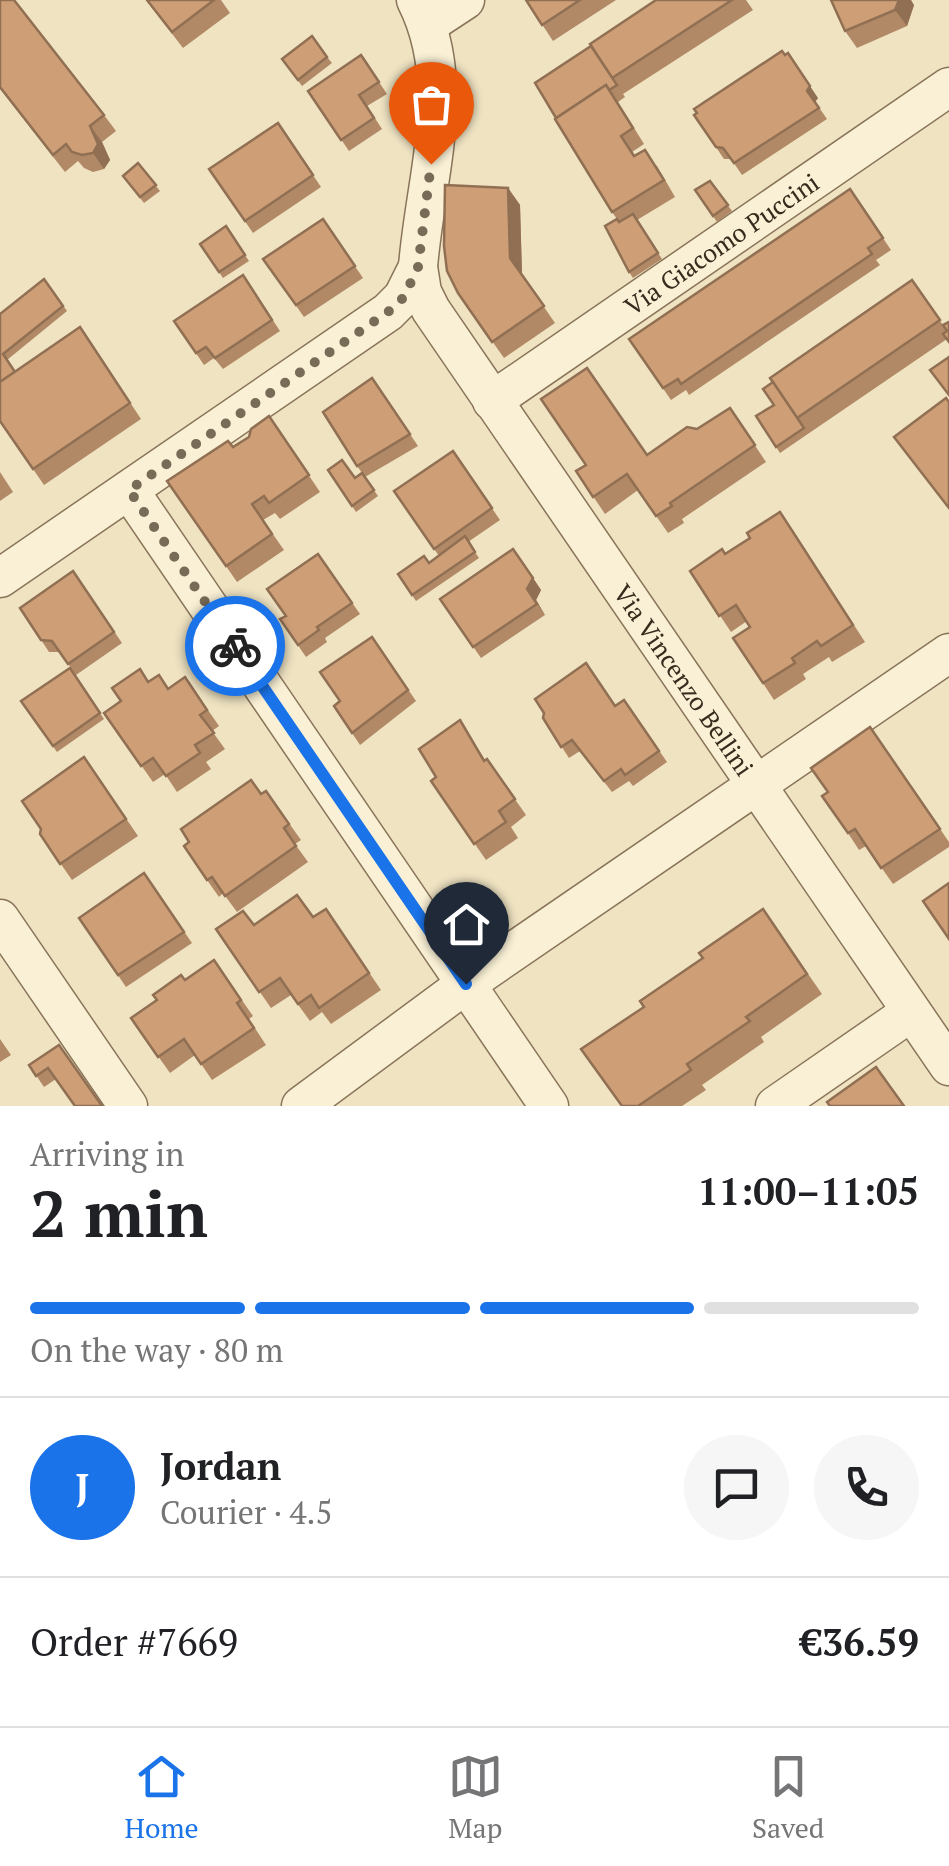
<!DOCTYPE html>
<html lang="en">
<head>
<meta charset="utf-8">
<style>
  body { margin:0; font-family:"PT Serif",serif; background:#f6f6f6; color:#202124; height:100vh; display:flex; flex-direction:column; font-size:38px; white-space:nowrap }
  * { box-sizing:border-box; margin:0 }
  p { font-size:32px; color:#757577 }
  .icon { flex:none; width:55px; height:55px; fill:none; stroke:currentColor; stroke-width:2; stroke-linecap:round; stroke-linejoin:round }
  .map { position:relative; height:1106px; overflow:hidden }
  .sheet { display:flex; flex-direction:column; background:#fff; flex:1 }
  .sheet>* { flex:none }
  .pin { position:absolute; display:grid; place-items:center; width:85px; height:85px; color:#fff; margin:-102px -42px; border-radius:50% 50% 50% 0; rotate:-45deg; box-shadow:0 0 10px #0007 }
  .pin .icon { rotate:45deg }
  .courier { position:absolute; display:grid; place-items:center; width:100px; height:100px; margin:-50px; border:8px solid #1a73e8; border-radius:50%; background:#fff; color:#222; box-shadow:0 2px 12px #0007 }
  .head em { font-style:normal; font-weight:700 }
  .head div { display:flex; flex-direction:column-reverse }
  .head { display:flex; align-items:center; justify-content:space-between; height:170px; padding:0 30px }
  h1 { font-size:65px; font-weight:700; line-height:75px }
  .bar { display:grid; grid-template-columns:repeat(4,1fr); gap:15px 10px; align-content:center; height:120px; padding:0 30px }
  .bar i { height:12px; border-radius:8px; background:#e0e0e0 }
  .bar .active { background:#1a73e8 }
  .bar p { grid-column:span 4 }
  .line { display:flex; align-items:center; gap:25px; padding:0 30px; border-top:2px solid #e0e0e0 }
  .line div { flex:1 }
  .round { display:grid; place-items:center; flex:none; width:105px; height:105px; border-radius:52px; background:#f6f6f6 }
  .tab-bar { display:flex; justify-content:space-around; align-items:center; height:140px; border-top:2px solid #e0e0e0; background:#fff; font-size:28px; color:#757577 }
  .tab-bar a { display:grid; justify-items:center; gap:5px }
  .tab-bar .active { color:#1a73e8 }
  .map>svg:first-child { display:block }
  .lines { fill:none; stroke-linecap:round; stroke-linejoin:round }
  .minor-casing { stroke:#897459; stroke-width:41 }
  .minor { stroke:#f9f0d5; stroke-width:38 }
  .wall { fill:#b18966 }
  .shaded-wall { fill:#906f53 }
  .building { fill:#ce9f77; stroke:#906f53; stroke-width:2.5 }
  .done { stroke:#786b57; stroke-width:10; stroke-dasharray:0 18 }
  .route { stroke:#1a73e8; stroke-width:12 }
  .labels { text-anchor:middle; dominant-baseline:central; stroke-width:8; stroke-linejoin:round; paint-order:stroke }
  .street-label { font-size:25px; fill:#382b1d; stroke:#f6edd1 }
</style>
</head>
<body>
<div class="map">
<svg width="949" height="1106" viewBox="0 0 949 1106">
  <rect width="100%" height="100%" fill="#efe3c2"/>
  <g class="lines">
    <defs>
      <g id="minor">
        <path id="s1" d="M416,0C459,85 425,177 418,267L422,292L431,310L949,1066"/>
        <polyline points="427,25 465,0"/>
        <path id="s2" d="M492,401L949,87"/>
        <polyline points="129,490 549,1106"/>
        <polyline points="0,578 388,312 403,297 418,267"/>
        <polyline points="0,919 128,1106"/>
        <polyline points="301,1106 466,984 949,653"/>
        <polyline points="775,1106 911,1012"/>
      </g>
    </defs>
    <use href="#minor" class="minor-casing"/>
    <use href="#minor" class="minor"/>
  </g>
  <g class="wall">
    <polygon points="0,0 104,115 116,131 102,142 110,160 104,169 93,172 84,168 78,161 65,172 0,89"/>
    <polygon points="146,0 221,0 230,13 183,48"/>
    <polygon points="526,0 616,0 553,41"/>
    <polygon points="656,0 746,0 753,10 623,94 625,97 618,102 644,144 632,152 635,156 657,166 675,197 637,220 662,259 633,278 629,272 617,219 612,212 591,46"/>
    <polygon points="831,0 914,5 907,26 857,48 845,31"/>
    <polygon points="361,55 387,94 367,106 382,129 349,151 308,91"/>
    <polygon points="327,57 332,63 302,86 282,59"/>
    <polygon points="818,98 815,102 827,119 742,175 731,159 724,159 694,115"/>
    <polygon points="278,123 321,187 253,233 209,169"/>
    <polygon points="138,163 160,191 144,203 123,176"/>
    <polygon points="710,181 732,211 717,222 695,190"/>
    <polygon points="508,188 520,205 522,275 555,323 504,358 458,293"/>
    <polygon points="850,189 891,250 876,260 880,265 689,395 686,390 671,400 629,339"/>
    <polygon points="323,219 363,278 304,317 263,259"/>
    <polygon points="226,226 249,261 223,278 200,244"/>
    <polygon points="243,275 280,331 223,369 214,358 204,365 174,321"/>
    <polygon points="44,279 67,311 7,360 15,372 80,327 141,419 44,485 0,421 0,314"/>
    <polygon points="912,280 943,325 949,321 947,339 780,453 756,416 774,405"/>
    <polygon points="372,378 418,446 365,477 357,466"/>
    <polygon points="730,408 766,462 682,519 684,523 668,533 638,490 605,514 576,471 586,465 647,455 697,429"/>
    <polygon points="269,416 320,492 280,519 275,513 263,520 284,550 237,582 167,481 233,447 249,437"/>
    <polygon points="453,451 500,520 468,542 479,558 416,601 398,574 429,563 439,556 394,491"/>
    <polygon points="328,470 355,478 362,473 378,496 356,512"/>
    <polygon points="0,472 13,492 0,501"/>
    <polygon points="791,528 865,642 832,662 829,657 803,674 806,679 774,700 733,638 750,627 747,621 731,632 690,571 725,554"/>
    <polygon points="513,549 541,590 536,600 545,615 481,658 440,599"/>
    <polygon points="318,554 360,614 325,638 327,642 306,657 280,619 286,616"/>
    <polygon points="73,571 122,643 76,675 60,652 49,652 20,608"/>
    <polygon points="372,637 416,701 360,745 334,706 340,701"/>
    <polygon points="70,668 104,719 57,752 21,701"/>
    <polygon points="185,677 219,726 212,731 225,749 206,762 211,769 177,792 165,774 153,782 104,713 148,682 168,689"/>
    <polygon points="624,700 667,762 633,786 629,781 612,792 580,751 569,758 543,718 615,706"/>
    <polygon points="460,720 485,760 487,759 526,815 511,827 518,838 486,860 431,781 436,777"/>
    <polygon points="870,727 949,842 949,847 893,884 866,846 859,850 848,833 828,792"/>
    <polygon points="84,757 138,836 72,880 40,834"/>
    <polygon points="266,791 301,840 295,844 308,862 237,912 223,893 219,897 207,880 189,842"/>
    <polygon points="144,873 192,943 126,987 79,918"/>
    <polygon points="326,909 381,990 331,1024 322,1012 310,1021 291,995 271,1008 216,929 313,917"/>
    <polygon points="763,909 822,994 761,1037 764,1042 702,1085 706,1090 682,1106 622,1106 644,1007"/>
    <polygon points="214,960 253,1016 249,1019 266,1045 212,1080 195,1055 170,1073 131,1018"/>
    <polygon points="0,1039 11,1055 0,1062"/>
    <polygon points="59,1045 56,1079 44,1087 29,1065"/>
  </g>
  <g class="shaded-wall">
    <polygon points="899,0 911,0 914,5 907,26 895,10"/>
    <polygon points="788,53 818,98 815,102 827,119 807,91"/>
    <polygon points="90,126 102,142 110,160 104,169 93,153"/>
    <polygon points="508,188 520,205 522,275 510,258"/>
    <polygon points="533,578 541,590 536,600 545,615 527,589"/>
  </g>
  <g class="building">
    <polygon points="0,0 14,0 104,115 90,126 98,144 93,153 82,155 72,152 66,144 53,155 0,87"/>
    <polygon points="147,0 214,0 172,32"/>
    <polygon points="526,0 580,0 542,25"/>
    <polygon points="656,0 732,0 612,78 590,44"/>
    <polygon points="831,0 899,0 895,10 845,31"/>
    <polygon points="312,36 327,57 298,80 282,59"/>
    <polygon points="591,46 617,85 609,90 606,85 556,118 535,83"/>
    <polygon points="782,51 785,55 788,53 810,86 807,91 819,108 734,163 723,148 716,147 694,115 697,113 694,109"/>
    <polygon points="361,55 379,82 359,95 374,118 341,140 308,91"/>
    <polygon points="606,85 633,128 621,136 634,156 645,150 664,180 612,212 555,119"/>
    <polygon points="278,123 313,175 245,221 209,169"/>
    <polygon points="138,163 156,185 140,197 123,176"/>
    <polygon points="710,181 728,205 713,216 695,190"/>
    <polygon points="445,185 508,188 510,258 544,306 492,342 458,293 447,271 444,246"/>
    <polygon points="850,189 883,238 868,248 872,254 681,384 678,379 663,388 629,339"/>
    <polygon points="633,214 658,253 629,272 605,226 617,219 619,222"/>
    <polygon points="323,219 355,266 296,305 263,259"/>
    <polygon points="226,226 245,255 219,272 200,244"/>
    <polygon points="243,275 272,320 215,358 206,347 196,353 174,321"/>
    <polygon points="44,279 63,306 3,354 15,372 0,382 0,314"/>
    <polygon points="912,280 940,320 797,418 770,378"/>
    <polygon points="949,322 949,342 943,334 947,331 943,325"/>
    <polygon points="80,327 130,403 33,469 0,421 0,382"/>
    <polygon points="949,357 949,395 930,370"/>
    <polygon points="587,368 647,455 687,427 697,429 730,408 755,445 670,503 672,506 656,516 627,474 593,497 576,471 586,465 541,399"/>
    <polygon points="372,378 410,434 357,466 323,412"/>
    <polygon points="773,382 804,428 776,447 756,416 774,405 763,389"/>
    <polygon points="946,398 949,402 949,508 894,437"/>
    <polygon points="269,416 309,475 269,503 264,496 252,504 272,534 226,566 167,481 228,441 233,447 249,437 251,429"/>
    <polygon points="453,451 492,508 434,549 394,491"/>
    <polygon points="342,460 355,478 362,473 374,490 352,506 328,470"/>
    <polygon points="780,512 853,625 821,646 817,641 792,658 795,663 763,683 733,638 750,627 736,605 719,616 690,571 722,549 725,554 750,538 747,533"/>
    <polygon points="465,536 475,552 412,595 398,574 424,556 429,563"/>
    <polygon points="513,549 533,578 527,589 537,604 473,647 440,599"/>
    <polygon points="318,554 352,603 317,627 319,630 298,645 280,619 286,616 267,589"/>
    <polygon points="73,571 114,632 68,664 52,641 41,640 20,608"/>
    <polygon points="372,637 408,690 352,733 334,706 340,701 320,672"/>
    <polygon points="586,663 615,706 624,700 659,751 625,775 621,769 604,781 572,740 561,747 543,718 544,713 535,699"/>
    <polygon points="70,668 100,713 53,746 21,701"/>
    <polygon points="140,669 148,682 159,675 168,689 185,677 207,710 200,715 214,733 195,745 200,753 166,776 153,758 141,766 104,713 121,701 112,688"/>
    <polygon points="460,720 484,761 487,759 515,799 499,811 506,822 474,844 431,781 436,777 419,749"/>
    <polygon points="870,727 940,829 881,868 855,829 848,833 822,796 828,792 811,768"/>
    <polygon points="84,757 126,819 60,864 40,834 41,829 22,801"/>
    <polygon points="251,780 261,794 266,791 289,824 284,828 296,846 225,896 212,877 207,880 184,846 189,842 181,829"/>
    <polygon points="144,873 184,932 118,975 79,918"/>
    <polygon points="949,883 949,939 923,901"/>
    <polygon points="297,895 313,917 326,909 369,973 319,1008 311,995 298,1004 280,978 259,992 216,929 243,911 254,925"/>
    <polygon points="763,909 807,974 746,1017 750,1021 687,1064 691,1070 638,1106 622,1106 581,1049 644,1007 640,1001 703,958 699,953"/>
    <polygon points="214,960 241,1000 237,1003 254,1028 201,1064 184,1039 158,1057 131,1018 157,1000 153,995 181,975 185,980"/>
    <polygon points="59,1045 102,1106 75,1106 48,1068 36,1076 29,1065"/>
    <polygon points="876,1067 904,1106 830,1106 827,1102"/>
  </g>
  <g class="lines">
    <polyline class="done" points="235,646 129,490 388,312 404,297 418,267 431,164"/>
    <polyline class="route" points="235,646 466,984"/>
  </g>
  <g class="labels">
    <g class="street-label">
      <text stroke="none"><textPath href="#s2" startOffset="278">Via Giacomo Puccini</textPath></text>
      <text stroke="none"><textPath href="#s1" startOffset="765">Via Vincenzo Bellini</textPath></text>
    </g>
  </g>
</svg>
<div class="pin" style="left:431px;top:164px;background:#ea580c"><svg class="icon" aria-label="bag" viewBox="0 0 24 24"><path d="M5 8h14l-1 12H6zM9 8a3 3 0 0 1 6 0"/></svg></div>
<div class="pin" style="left:466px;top:984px;background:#1f2937"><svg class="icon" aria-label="home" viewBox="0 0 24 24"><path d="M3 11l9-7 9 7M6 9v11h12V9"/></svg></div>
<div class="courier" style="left:235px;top:646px"><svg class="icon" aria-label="bike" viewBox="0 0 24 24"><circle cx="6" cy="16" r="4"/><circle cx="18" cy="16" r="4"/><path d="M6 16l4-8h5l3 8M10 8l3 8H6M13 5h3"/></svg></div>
</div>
<section class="sheet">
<div class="head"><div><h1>2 min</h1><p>Arriving in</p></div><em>11:00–11:05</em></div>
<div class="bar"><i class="active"></i><i class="active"></i><i class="active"></i><i></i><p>On the way · 80 m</p></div>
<div class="line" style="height:180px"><b class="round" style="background:#1a73e8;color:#fff">J</b><div><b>Jordan</b><p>Courier · 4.5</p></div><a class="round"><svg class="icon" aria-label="chat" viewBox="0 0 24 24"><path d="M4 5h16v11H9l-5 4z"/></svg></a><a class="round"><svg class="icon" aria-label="phone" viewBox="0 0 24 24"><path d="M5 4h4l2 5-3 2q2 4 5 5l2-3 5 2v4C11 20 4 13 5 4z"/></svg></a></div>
<div class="line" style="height:130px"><div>Order #7669</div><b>€36.59</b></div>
</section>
<nav class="tab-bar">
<a class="active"><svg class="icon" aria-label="home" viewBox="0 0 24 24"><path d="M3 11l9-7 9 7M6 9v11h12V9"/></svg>Home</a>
<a><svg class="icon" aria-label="map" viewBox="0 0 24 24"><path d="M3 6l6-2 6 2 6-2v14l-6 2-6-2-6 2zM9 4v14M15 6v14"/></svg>Map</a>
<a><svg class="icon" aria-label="saved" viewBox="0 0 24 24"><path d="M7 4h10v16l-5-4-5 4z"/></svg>Saved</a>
</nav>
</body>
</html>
